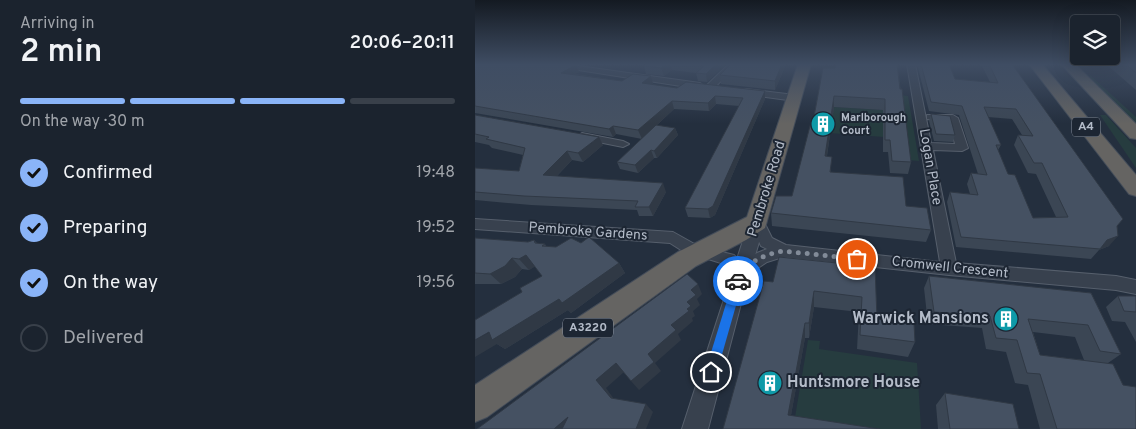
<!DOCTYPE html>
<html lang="en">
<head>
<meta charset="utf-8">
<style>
  body { margin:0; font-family:Overpass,sans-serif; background:#282f3a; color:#f1f3f6; height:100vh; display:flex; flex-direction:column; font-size:19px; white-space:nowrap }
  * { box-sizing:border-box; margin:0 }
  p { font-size:16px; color:#a0a4aa }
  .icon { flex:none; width:28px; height:28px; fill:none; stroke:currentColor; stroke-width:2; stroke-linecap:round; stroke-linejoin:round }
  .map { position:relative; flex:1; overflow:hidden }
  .side { display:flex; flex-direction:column; background:#1b232e; width:475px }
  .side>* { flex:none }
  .buttons { position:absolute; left:595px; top:15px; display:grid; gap:10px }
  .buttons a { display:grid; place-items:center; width:50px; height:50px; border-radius:5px; background:#1b232e; box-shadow:0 5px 20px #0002,0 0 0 1px #39404a; font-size:25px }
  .pin { position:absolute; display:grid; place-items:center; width:42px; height:42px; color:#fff; margin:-21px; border:2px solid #fff; border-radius:50%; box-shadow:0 1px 5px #0007 }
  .courier { position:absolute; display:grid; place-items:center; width:50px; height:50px; margin:-25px; border:4px solid #1a73e8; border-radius:50%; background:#fff; color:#222; box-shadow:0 1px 6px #0007 }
  .overview em { font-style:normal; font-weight:600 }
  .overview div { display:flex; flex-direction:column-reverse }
  .overview { display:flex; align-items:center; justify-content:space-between; height:85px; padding:0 20px }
  h1 { font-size:32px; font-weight:600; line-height:38px }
  .bar { display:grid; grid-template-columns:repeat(4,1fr); gap:8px 5px; align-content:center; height:60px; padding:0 20px }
  .bar i { height:6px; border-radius:4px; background:#39404a }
  .bar .selected { background:#8ab4f8 }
  .bar p { grid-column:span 4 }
  ol { padding:0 20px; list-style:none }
  li { display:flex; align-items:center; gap:15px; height:55px }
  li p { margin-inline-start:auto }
  li .icon { padding:5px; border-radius:50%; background:#8ab4f8; color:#111; stroke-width:4 }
  li:last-child { color:#a0a4aa }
  li i { width:28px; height:28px; border:2px solid #39404a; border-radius:50% }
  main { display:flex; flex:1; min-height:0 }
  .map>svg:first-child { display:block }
  .green { fill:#263c3f }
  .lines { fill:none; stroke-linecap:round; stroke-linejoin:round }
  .minor-casing { stroke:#565f6c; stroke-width:2 }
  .tertiary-casing { stroke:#565f6c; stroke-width:2 }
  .trunk-casing { stroke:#434c59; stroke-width:2 }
  .minor { fill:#38414e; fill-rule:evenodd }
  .tertiary { fill:#38414e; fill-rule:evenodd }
  .trunk { fill:#656462; fill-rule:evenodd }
  .wall { fill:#3b4654; fill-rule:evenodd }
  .shaded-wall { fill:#303945 }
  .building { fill:#455162; stroke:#303945; fill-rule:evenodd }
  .route { fill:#1a73e8 }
  .done { stroke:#828b98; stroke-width:5; stroke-dasharray:0 9 }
  .labels { text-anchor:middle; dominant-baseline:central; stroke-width:4; stroke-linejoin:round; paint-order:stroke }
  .far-poi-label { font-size:11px; font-weight:bold; fill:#b4bcc9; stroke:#1d2633; text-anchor:start }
  .shield { fill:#1d2633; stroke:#878f9c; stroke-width:1 }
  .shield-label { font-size:12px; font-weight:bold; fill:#b4bcc9 }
  .street-label { font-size:14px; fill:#b4bcc9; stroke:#1d2633 }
  .near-poi-label { font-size:16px; font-weight:bold; fill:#b4bcc9; stroke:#1d2633; text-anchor:end }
</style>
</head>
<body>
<main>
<section class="side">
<div class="overview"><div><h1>2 min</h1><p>Arriving in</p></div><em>20:06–20:11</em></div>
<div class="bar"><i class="selected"></i><i class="selected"></i><i class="selected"></i><i></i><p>On the way · 30 m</p></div>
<ol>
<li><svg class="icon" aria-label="check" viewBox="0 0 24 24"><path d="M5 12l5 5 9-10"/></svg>Confirmed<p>19:48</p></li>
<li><svg class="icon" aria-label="check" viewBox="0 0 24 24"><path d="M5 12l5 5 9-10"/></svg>Preparing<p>19:52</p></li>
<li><svg class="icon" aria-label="check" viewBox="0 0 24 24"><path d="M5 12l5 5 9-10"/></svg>On the way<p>19:56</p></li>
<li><i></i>Delivered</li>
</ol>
</section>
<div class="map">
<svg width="661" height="429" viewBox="0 0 661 429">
  <rect width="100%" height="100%" fill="#242f3e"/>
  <g class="green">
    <polygon points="615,75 661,117 661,124 615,78"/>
    <polygon points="425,95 433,96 444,161 432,160 409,137 354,133 359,107 409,110"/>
    <polygon points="625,115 631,115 661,148 661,168"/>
    <polygon points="333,340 345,341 344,349 442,363 446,429 318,429"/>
  </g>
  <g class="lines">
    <defs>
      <g id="minor">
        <polygon points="65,64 89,64 225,83 229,86 225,89"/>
        <polygon points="254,64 263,64 237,90 231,90 231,86"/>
        <polygon points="432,64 440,64 456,143 480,144 474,121 452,119 452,115 478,115 483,118 493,148 487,151 458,150 481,263 641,276 661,280 661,294 641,290 474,275 308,257 292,262 266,279 260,277 249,264 227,257 217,257 195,243 0,229 0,219 198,232 223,246 259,255 267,263 282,253 292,249 286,246 275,222 282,217 287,218 297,238 311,245 465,262"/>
        <polygon points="271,89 320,95 325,98 320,101 268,94 268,90"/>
        <polygon points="107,133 148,141 154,144 148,147 103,138 102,136"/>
      </g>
      <polygon id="tertiary" points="282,216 288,218 290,222 268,296 233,429 207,429 274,222 276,218"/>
      <g id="trunk">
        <polygon points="323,64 336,64 290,228 271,240 221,266 12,417 0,422 0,385 203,252 272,217"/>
        <polygon points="554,64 567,64 661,175 661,196 654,194"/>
        <polygon points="586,64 600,64 661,124 661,139 655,138"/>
      </g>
    </defs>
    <use href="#minor" class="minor-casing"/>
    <use href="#tertiary" class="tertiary-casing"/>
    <use href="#trunk" class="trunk-casing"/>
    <use href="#minor" class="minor"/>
    <use href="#tertiary" class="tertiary"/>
    <use href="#trunk" class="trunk"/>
  </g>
  <g class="wall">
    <polygon points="0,64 101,65 104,72 100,74 147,81 176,76 178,84 178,85 290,99 240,215 235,218 213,217 210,208 264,106 241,104 234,111 199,109 167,139 141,134 138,137 0,113"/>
    <polygon points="171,64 251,64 232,82 223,81 221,73 197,70 189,76 171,74 169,66"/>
    <polygon points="256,64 311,64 300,90 246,84 245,75"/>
    <polygon points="422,64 436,162 433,174 415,173 413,152 408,152 408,110 359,107 352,156 356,172 431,206 456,230 451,242 297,226 296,213 317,196 338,122 360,68"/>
    <path d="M442,64H474L480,79L515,82L506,64H537L642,226L634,246L624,250L616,259L481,247L472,202L475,192L495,194L492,184L496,173L503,174L484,115L454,111ZM513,117L537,119L547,135H543L539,145L553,173L561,174L581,217L558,218L533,174L523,150L526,145Z"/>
    <polygon points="631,64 661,64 661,90"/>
    <polygon points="456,114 480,135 478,142 459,141 454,121"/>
    <polygon points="0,115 128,145 108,162 97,160 82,176 191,192 178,216 164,216 162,210 56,205 0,200 0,168 44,171 48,155 17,148 14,145 0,142"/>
    <polygon points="200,128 203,135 182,158 179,158 163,173 145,169 142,162"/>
    <polygon points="0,238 53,242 59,240 62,243 70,244 71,246 144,263 150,273 96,313 93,310 30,349 22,344 47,292 67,276 60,266 54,270 47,269 40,277 26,284 0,284"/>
    <polygon points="400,267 402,319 440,342 433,357 382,349 384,312 339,307 334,338 330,338 316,415 248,429 298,282"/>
    <path d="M454,276L616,293L646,354L633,363L661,429H565L553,385L540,383L531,352L511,349L507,328L453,324L449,288ZM558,332L600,337L609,360L565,355Z"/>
    <polygon points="643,296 661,296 661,342 650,322 637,321 631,307"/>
    <polygon points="470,393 544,429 463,429 461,405"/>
  </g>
  <g class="shaded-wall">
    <polygon points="192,64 196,64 197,70 189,76 186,68"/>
    <polygon points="241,64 251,64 232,82 231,74"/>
    <polygon points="307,64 311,64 300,90 300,81"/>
    <polygon points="101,65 104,72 90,80 86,73"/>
    <polygon points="176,76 178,84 169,91 167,83"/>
    <polygon points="290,91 290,99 240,215 235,218 233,209"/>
    <polygon points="240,96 241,104 234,111 233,103"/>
    <polygon points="359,96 359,107 350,168 350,156"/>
    <polygon points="197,101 199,109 167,139 163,130"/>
    <polygon points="138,126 141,134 138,137 134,129"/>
    <polygon points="200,128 203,135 182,158 179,151"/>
    <polygon points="124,137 128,145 108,162 103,153"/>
    <polygon points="176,150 179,158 163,173 160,165"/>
    <polygon points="92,151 97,160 74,184 68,175"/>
    <polygon points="188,183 191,192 178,216 174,207"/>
    <polygon points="643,236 634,246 624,250 632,240"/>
    <polygon points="51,255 61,266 54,270 44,259"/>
    <polygon points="37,258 47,269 40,277 26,284 15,274"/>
    <polygon points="144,263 150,273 96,313 93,310 30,349 22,344 0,357 0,340"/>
    <polygon points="223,284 227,294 222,299 225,305 218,311 220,316 217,318 218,321 203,334 206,340 180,363 186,371 164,390 156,381 173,354 196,325 212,309 212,302 216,290"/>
    <polygon points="339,291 339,307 334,338 334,323"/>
    <polygon points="330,323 330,338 314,426 313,415"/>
    <polygon points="141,363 149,372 131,388 144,406 136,398 121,380"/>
    <polygon points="171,404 178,412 171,429 161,429"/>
    <polygon points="93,417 99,429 79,429"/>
  </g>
  <g class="building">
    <polygon points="0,64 99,64 101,65 86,73 147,81 158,74 176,76 167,83 202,88 211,82 290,91 238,206 233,209 210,208 268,98 240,96 233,103 197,101 163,130 138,126 134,129 0,106"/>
    <polygon points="171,64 192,64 186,68 169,66"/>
    <polygon points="212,64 241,64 231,74 221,73 229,66"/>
    <polygon points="256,64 307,64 300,81 245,75"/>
    <polygon points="361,64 422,64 425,89 427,89 436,162 417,161 415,140 410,140 410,99 359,96 350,156 357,157 355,172 428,177 431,206 452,208 456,230 296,213 301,196 317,196 336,122 338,122 348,68 360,68"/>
    <path d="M446,64H474L480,79L523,83L514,64H537L648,219L642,226L643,236L632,240L625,249L486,237L475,192L503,195L496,173L512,175L487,106L456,102ZM509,107L541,109L558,136L543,135L559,163H567L593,217L558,218L540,175L533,174L521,145H526Z"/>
    <polygon points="650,64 661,64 661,73"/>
    <polygon points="456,114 475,116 480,135 461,134"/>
    <polygon points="0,115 124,137 103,153 92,151 68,175 188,183 174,207 160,207 163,201 49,196 0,192 0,168 44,171 50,148 11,139 14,137 0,134"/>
    <polygon points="181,125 200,128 179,151 176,150 160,165 142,162"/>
    <polygon points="114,237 144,263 87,303 84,299 17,340 14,332 0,340 0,320 47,292 45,288 67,276 51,255 44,259 37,258 30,266 15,274 0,273 0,238 53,242 59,240 60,243 70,244 67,246 81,247 96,238 106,243"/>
    <polygon points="304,257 400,267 402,319 439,324 440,342 385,335 387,297 339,291 334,323 330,323 313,415 405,429 248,429 289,281 298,282"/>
    <polygon points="212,274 223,284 216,290 221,295 212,302 216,306 212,309 214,311 196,325 201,330 173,354 179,362 156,381 141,363 121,380 136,398 171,404 161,429 87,429 93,417 79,429 2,429"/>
    <polygon points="454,276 616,293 646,354 625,351 613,325 553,319 565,355 638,364 648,385 661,387 661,429 582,429 565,374 552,373 542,340 521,338 515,316 459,312"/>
    <polygon points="643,296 661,296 661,312 649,311"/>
    <polygon points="470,393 538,404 544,429 475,429"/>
  </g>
  <linearGradient id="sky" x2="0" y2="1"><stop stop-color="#141a22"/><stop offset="0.52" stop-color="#3f4d63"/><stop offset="1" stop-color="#3f4d63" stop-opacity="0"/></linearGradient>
  <rect width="661" height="124" fill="url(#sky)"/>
  <polygon class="route" points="263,277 268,281 242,372 236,378 230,372 258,281"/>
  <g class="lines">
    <path class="done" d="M263,281C269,263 290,254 308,251L382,259"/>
  </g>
  <defs>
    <symbol id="building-disc" viewBox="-11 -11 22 22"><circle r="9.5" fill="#0f9aa8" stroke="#1d2633"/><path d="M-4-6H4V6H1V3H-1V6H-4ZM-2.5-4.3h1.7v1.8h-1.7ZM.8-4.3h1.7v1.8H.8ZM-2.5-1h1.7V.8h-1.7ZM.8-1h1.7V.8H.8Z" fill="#fff"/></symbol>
  </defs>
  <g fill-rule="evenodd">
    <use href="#building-disc" x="334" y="110" width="28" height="28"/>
    <use href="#building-disc" x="517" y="305" width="28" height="28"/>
    <use href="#building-disc" x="281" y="369" width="28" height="28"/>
  </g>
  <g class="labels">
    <g class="far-poi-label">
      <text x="366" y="118">Marlborough<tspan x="366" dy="13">Court</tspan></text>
    </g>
    <g class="shield">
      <rect x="597" y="117.5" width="28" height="19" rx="4"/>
      <rect x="88" y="318.5" width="50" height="19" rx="4"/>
    </g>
    <g class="shield-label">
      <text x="611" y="127">A4</text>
      <text x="113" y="328">A3220</text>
    </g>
    <g class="street-label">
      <text transform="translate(455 167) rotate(80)">Logan Place</text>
      <text transform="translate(292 189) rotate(-73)">Pembroke Road</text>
      <text transform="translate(113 232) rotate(4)">Pembroke Gardens</text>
      <text transform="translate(475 268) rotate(6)">Cromwell Crescent</text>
    </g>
    <g class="near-poi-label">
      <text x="514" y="319">Warwick Mansions</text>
      <text x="312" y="383" text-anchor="start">Huntsmore House</text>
    </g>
  </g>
</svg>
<div class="buttons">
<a><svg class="icon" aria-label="layers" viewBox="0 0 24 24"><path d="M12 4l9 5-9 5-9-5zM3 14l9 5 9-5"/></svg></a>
</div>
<div class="pin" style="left:382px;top:259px;background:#ea580c"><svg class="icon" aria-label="bag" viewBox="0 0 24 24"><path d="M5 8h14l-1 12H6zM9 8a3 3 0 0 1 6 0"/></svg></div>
<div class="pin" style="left:236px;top:372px;background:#1f2937"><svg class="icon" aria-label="home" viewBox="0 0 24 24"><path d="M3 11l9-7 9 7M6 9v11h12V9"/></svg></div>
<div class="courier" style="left:263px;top:281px"><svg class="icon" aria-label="car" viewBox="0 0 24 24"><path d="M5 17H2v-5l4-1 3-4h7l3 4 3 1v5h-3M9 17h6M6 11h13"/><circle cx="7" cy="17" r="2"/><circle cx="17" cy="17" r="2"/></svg></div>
</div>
</main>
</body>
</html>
